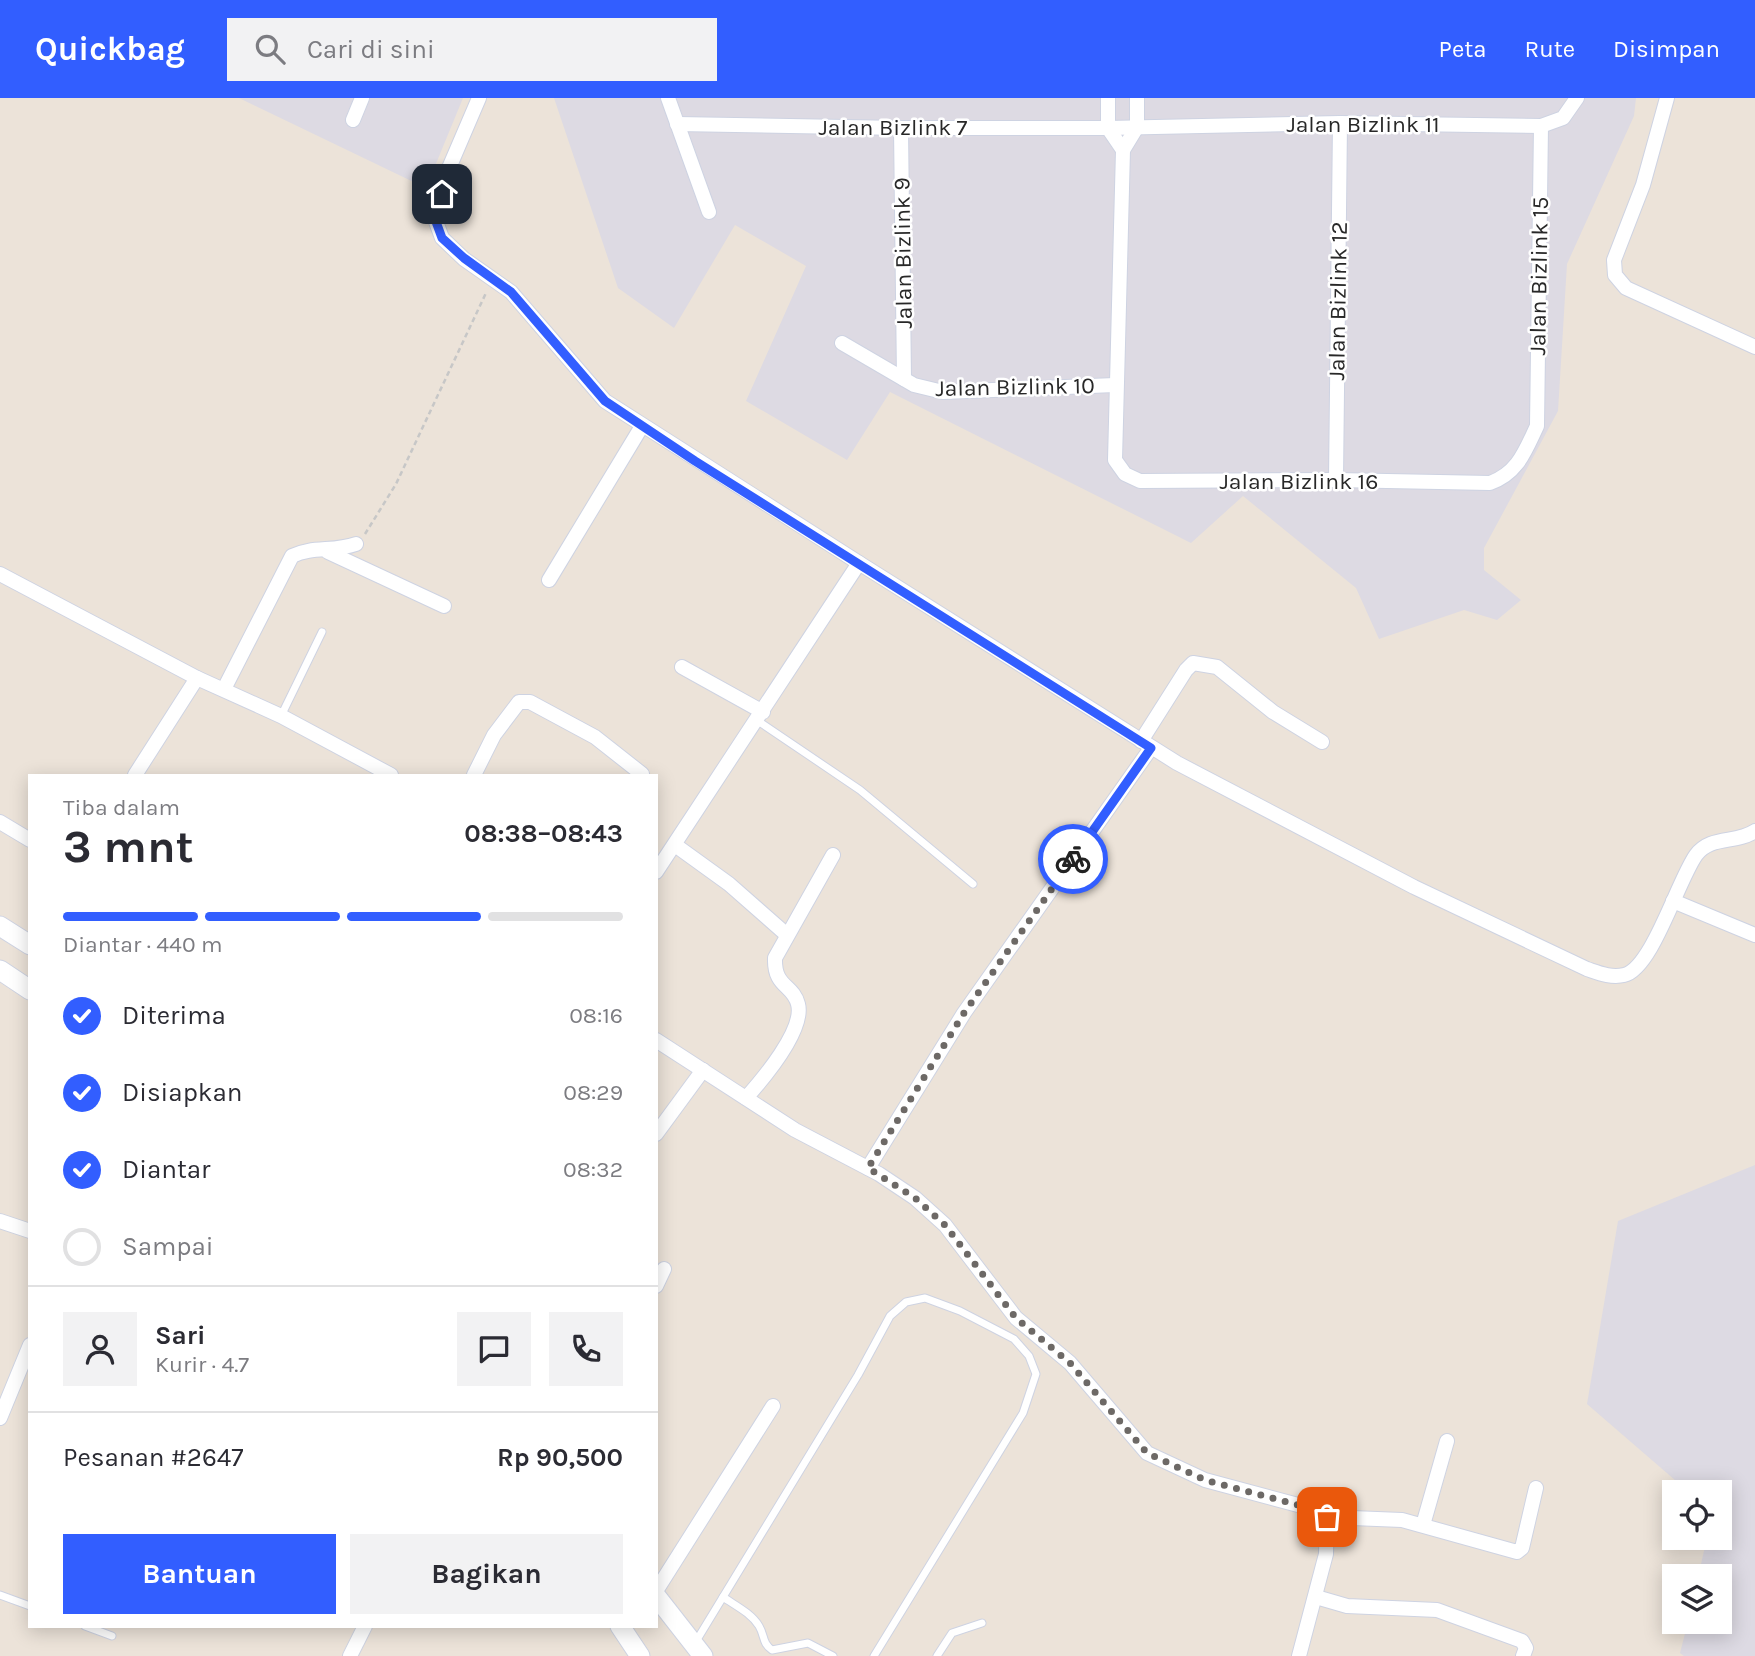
<!DOCTYPE html>
<html lang="id">
<head>
<meta charset="utf-8">
<style>
  body { margin:0; font-family:Karla,sans-serif; background:#f2f2f3; color:#2b2b33; height:100vh; display:flex; flex-direction:column; font-size:26px; white-space:nowrap }
  * { box-sizing:border-box; margin:0 }
  p { font-size:23px; color:#7c7c81 }
  .icon { flex:none; width:38px; height:38px; fill:none; stroke:currentColor; stroke-width:2; stroke-linecap:round; stroke-linejoin:round }
  .map { position:relative; flex:1; overflow:hidden }
  .drawer { position:absolute; left:28px; top:676px; width:630px; height:854px; display:flex; flex-direction:column; background:#fff; border-radius:0px; box-shadow:0 4px 18px #0003 }
  .drawer>* { flex:none }
  .controls { position:absolute; left:1662px; top:1382px; display:grid; gap:14px }
  .controls a { display:grid; place-items:center; width:70px; height:70px; border-radius:0px; background:#fff; box-shadow:0 4px 18px #0003; font-size:35px }
  .pin { position:absolute; display:grid; place-items:center; width:60px; height:60px; color:#fff; margin:-30px; border-radius:14px; box-shadow:0 4px 10px #0006 }
  .courier { position:absolute; display:grid; place-items:center; width:70px; height:70px; margin:-35px; border:5px solid #325eff; border-radius:50%; background:#fff; color:#222; box-shadow:0 2px 9px #0007 }
  .summary em { font-style:normal; font-weight:700 }
  .summary div { display:flex; flex-direction:column-reverse }
  .summary { display:flex; align-items:center; justify-content:space-between; height:119px; padding:0 35px }
  h1 { font-size:46px; font-weight:700; line-height:52px }
  .bar { display:grid; grid-template-columns:repeat(4,1fr); gap:10px 7px; align-content:center; height:84px; padding:0 35px }
  .bar i { height:9px; border-radius:5px; background:#e1e1e2 }
  .bar .selected { background:#325eff }
  .bar p { grid-column:span 4 }
  .line { display:flex; align-items:center; gap:18px; padding:0 35px; border-top:2px solid #e1e1e2 }
  .line div { flex:1 }
  .round { display:grid; place-items:center; flex:none; width:74px; height:74px; border-radius:0px; background:#f2f2f3 }
  ol { padding:0 35px; list-style:none }
  li { display:flex; align-items:center; gap:21px; height:77px }
  li p { margin-inline-start:auto }
  li .icon { padding:7px; border-radius:50%; background:#325eff; color:#fff; stroke-width:4 }
  li:last-child { color:#7c7c81 }
  li i { width:38px; height:38px; border:4px solid #e1e1e2; border-radius:50% }
  .primary-button { display:flex; gap:14px; margin-top:auto; padding:14px 35px }
  .primary-button a { flex:1; height:80px; border-radius:0px; background:#325eff; color:#fff; font-size:28px; font-weight:700; line-height:80px; text-align:center }
  .primary-button a+a { background:#f2f2f3; color:#2b2b33 }
  header { display:flex; align-items:center; gap:42px; box-sizing:border-box; height:98px; padding:0 35px; background:#325eff; color:#fff }
  header strong { font-size:33px }
  nav { display:flex; gap:38px; margin-inline-start:auto; font-size:24px }
  .search { width:490px; height:63px; background:#f2f2f3; display:flex; align-items:center; gap:18px; box-sizing:border-box; padding:0 24px; border-radius:0px; color:#7c7c81; font-size:26px }
  .map>svg:first-child { display:block }
  .industrial { fill:#dddae3 }
  .lines { fill:none; stroke-linecap:round; stroke-linejoin:round }
  .service-casing { stroke:#ced3e2; stroke-width:9 }
  .minor-casing { stroke:#ced3e2; stroke-width:16 }
  .secondary-casing { stroke:#ced3e2; stroke-width:21 }
  .path { stroke:#c7c7c7; stroke-width:2.5; stroke-dasharray:5 3.5; stroke-linecap:butt }
  .service { stroke:#fff; stroke-width:7 }
  .minor { stroke:#fff; stroke-width:14 }
  .secondary { stroke:#fff; stroke-width:19 }
  .done { stroke:#6d6966; stroke-width:7; stroke-dasharray:0 12.6 }
  .route { stroke:#325eff; stroke-width:9 }
  .labels { text-anchor:middle; dominant-baseline:central; stroke-width:5; stroke-linejoin:round; paint-order:stroke }
  .street-label { font-size:23px; fill:#282828; stroke:#fff }
</style>
</head>
<body>
<header>
<strong>Quickbag</strong>
<div class="search"><svg class="icon" aria-label="search" viewBox="0 0 24 24"><circle cx="10" cy="10" r="6"/><path d="M15 15l6 6"/></svg>Cari di sini</div>
<nav><a>Peta</a><a>Rute</a><a>Disimpan</a></nav>
</header>
<div class="map">
<svg width="1755" height="1558" viewBox="0 0 1755 1558">
  <rect width="100%" height="100%" fill="#ece3d9"/>
  <g class="industrial">
    <polygon points="239,0 463,0 426,90"/>
    <polygon points="554,0 1636,0 1634,18 1567,166 1558,313 1484,450 1484,472 1521,502 1497,522 1464,512 1379,541 1356,490 1243,398 1191,445 890,294 847,362 746,303 806,168 735,127 674,230 618,190"/>
    <polygon points="1755,1067 1755,1558 1684,1558 1680,1555 1688,1524 1720,1524 1720,1479 1698,1479 1707,1440 1720,1440 1720,1395 1690,1395 1587,1306 1618,1123"/>
  </g>
  <g class="lines">
    <defs>
      <g id="service">
        <polyline points="281,618 322,534"/>
        <polyline points="758,623 860,692 973,786"/>
        <polyline points="0,1497 30,1508"/>
        <path d="M723,1499C736,1508 751,1515 759,1528C765,1538 762,1545 772,1552L808,1545L833,1558"/>
        <polyline points="85,1528 112,1538"/>
        <polyline points="695,1545 858,1277 890,1218 906,1204 925,1200 960,1213 1014,1241 1029,1258 1036,1276 1023,1315 874,1558"/>
        <polyline points="937,1558 952,1535 982,1525"/>
      </g>
      <g id="minor">
        <polyline points="479,0 449,70 435,121 442,140 464,161 511,194 605,303 859,465"/>
        <polyline points="668,0 709,114"/>
        <polyline points="1108,0 1108,30 1123,52"/>
        <path d="M1137,0V29L1123,52L1115,362L1125,376L1140,383L1336,382L1490,385C1518,375 1525,353 1537,328L1541,28"/>
        <polyline points="1667,0 1643,87 1614,162 1615,177 1626,190 1755,249"/>
        <polyline points="353,22 362,0"/>
        <polyline points="677,26 901,30 1108,30 1340,25 1541,28 1563,20 1577,0"/>
        <polyline points="901,30 904,281"/>
        <polyline points="842,245 914,287 943,294 1115,287"/>
        <polyline points="1336,382 1340,25"/>
        <polyline points="328,454 444,508"/>
        <polyline points="0,476 197,580"/>
        <polyline points="549,482 642,328"/>
        <polyline points="682,569 763,614"/>
        <path d="M224,591L292,458C312,448 334,454 356,446"/>
        <polyline points="1141,643 1186,572 1193,565 1217,569 1273,614 1322,644"/>
        <polyline points="135,677 197,580 281,618 391,677"/>
        <polyline points="474,677 494,637 519,604 530,604 595,639 642,676"/>
        <polyline points="0,724 30,742"/>
        <polyline points="675,747 729,786 787,837"/>
        <path d="M656,774L859,465L1177,665L1414,789L1587,871C1599,875 1611,880 1624,877C1652,871 1678,782 1696,757C1711,737 1736,746 1755,733"/>
        <polyline points="1673,803 1755,837"/>
        <polyline points="656,942 795,1032 879,1076 915,1100 945,1127 1016,1220 1070,1265 1147,1355 1205,1382 1313,1411 1327,1419"/>
        <path d="M746,1000C762,982 805,932 798,906C793,886 774,890 775,860L833,757"/>
        <polyline points="656,1036 703,972"/>
        <polyline points="868,1070 964,915 1151,650"/>
        <polyline points="0,1123 30,1133"/>
        <polyline points="656,1188 664,1171"/>
        <polyline points="0,1320 30,1247"/>
        <polyline points="1423,1427 1447,1343"/>
        <polyline points="656,1493 773,1308"/>
        <polyline points="1316,1499 1347,1508 1437,1512 1522,1543 1526,1550 1523,1558"/>
        <polyline points="350,1558 365,1528"/>
        <polyline points="1299,1558 1326,1456 1327,1419 1402,1422 1517,1454 1522,1450 1536,1390"/>
      </g>
      <g id="secondary">
        <polyline points="0,828 30,847"/>
        <polyline points="0,872 30,892"/>
        <polyline points="656,1498 703,1558"/>
        <polyline points="620,1528 640,1558"/>
      </g>
    </defs>
    <use href="#service" class="service-casing"/>
    <use href="#minor" class="minor-casing"/>
    <use href="#secondary" class="secondary-casing"/>
    <polyline class="path" points="365,436 396,386 486,195"/>
    <use href="#service" class="service"/>
    <use href="#minor" class="minor"/>
    <use href="#secondary" class="secondary"/>
  </g>
  <g class="lines">
    <polyline class="done" points="1073,761 964,915 868,1070 915,1100 945,1127 1016,1220 1070,1265 1147,1355 1205,1382 1313,1411 1327,1419"/>
    <polyline class="route" points="442,96 435,121 442,140 464,160 511,194 605,303 695,363 1151,650 1073,761"/>
  </g>
  <g class="labels">
    <g class="street-label">
      <text x="1363" y="26">Jalan Bizlink 11</text>
      <text x="893" y="29">Jalan Bizlink 7</text>
      <text transform="translate(903 155) rotate(-91)">Jalan Bizlink 9</text>
      <text transform="translate(1539 178) rotate(-89)">Jalan Bizlink 15</text>
      <text transform="translate(1338 203) rotate(-89)">Jalan Bizlink 12</text>
      <text transform="translate(1015 289) rotate(-1)">Jalan Bizlink 10</text>
      <text x="1299" y="383">Jalan Bizlink 16</text>
    </g>
  </g>
</svg>
<div class="controls">
<a><svg class="icon" aria-label="locate" viewBox="0 0 24 24"><circle cx="12" cy="12" r="6"/><path d="M12 2v4M12 18v4M2 12h4M18 12h4"/></svg></a>
<a><svg class="icon" aria-label="layers" viewBox="0 0 24 24"><path d="M12 4l9 5-9 5-9-5zM3 14l9 5 9-5"/></svg></a>
</div>
<div class="pin" style="left:1327px;top:1419px;background:#ea580c"><svg class="icon" aria-label="bag" viewBox="0 0 24 24"><path d="M5 8h14l-1 12H6zM9 8a3 3 0 0 1 6 0"/></svg></div>
<div class="pin" style="left:442px;top:96px;background:#1f2937"><svg class="icon" aria-label="home" viewBox="0 0 24 24"><path d="M3 11l9-7 9 7M6 9v11h12V9"/></svg></div>
<div class="courier" style="left:1073px;top:761px"><svg class="icon" aria-label="bike" viewBox="0 0 24 24"><circle cx="6" cy="16" r="4"/><circle cx="18" cy="16" r="4"/><path d="M6 16l4-8h5l3 8M10 8l3 8H6M13 5h3"/></svg></div>
<section class="drawer">
<div class="summary"><div><h1>3 mnt</h1><p>Tiba dalam</p></div><em>08:38–08:43</em></div>
<div class="bar"><i class="selected"></i><i class="selected"></i><i class="selected"></i><i></i><p>Diantar · 440 m</p></div>
<ol>
<li><svg class="icon" aria-label="check" viewBox="0 0 24 24"><path d="M5 12l5 5 9-10"/></svg>Diterima<p>08:16</p></li>
<li><svg class="icon" aria-label="check" viewBox="0 0 24 24"><path d="M5 12l5 5 9-10"/></svg>Disiapkan<p>08:29</p></li>
<li><svg class="icon" aria-label="check" viewBox="0 0 24 24"><path d="M5 12l5 5 9-10"/></svg>Diantar<p>08:32</p></li>
<li><i></i>Sampai</li>
</ol>
<div class="line" style="height:126px"><a class="round"><svg class="icon" aria-label="person" viewBox="0 0 24 24"><circle cx="12" cy="8" r="4"/><path d="M4 21q1-7 8-7t8 7"/></svg></a><div><b>Sari</b><p>Kurir · 4.7</p></div><a class="round"><svg class="icon" aria-label="chat" viewBox="0 0 24 24"><path d="M4 5h16v11H9l-5 4z"/></svg></a><a class="round"><svg class="icon" aria-label="phone" viewBox="0 0 24 24"><path d="M5 4h4l2 5-3 2q2 4 5 5l2-3 5 2v4C11 20 4 13 5 4z"/></svg></a></div>
<div class="line" style="height:91px"><div>Pesanan #2647</div><b>Rp 90,500</b></div>
<div class="primary-button"><a>Bantuan</a><a>Bagikan</a></div>
</section>
</div>
</body>
</html>
